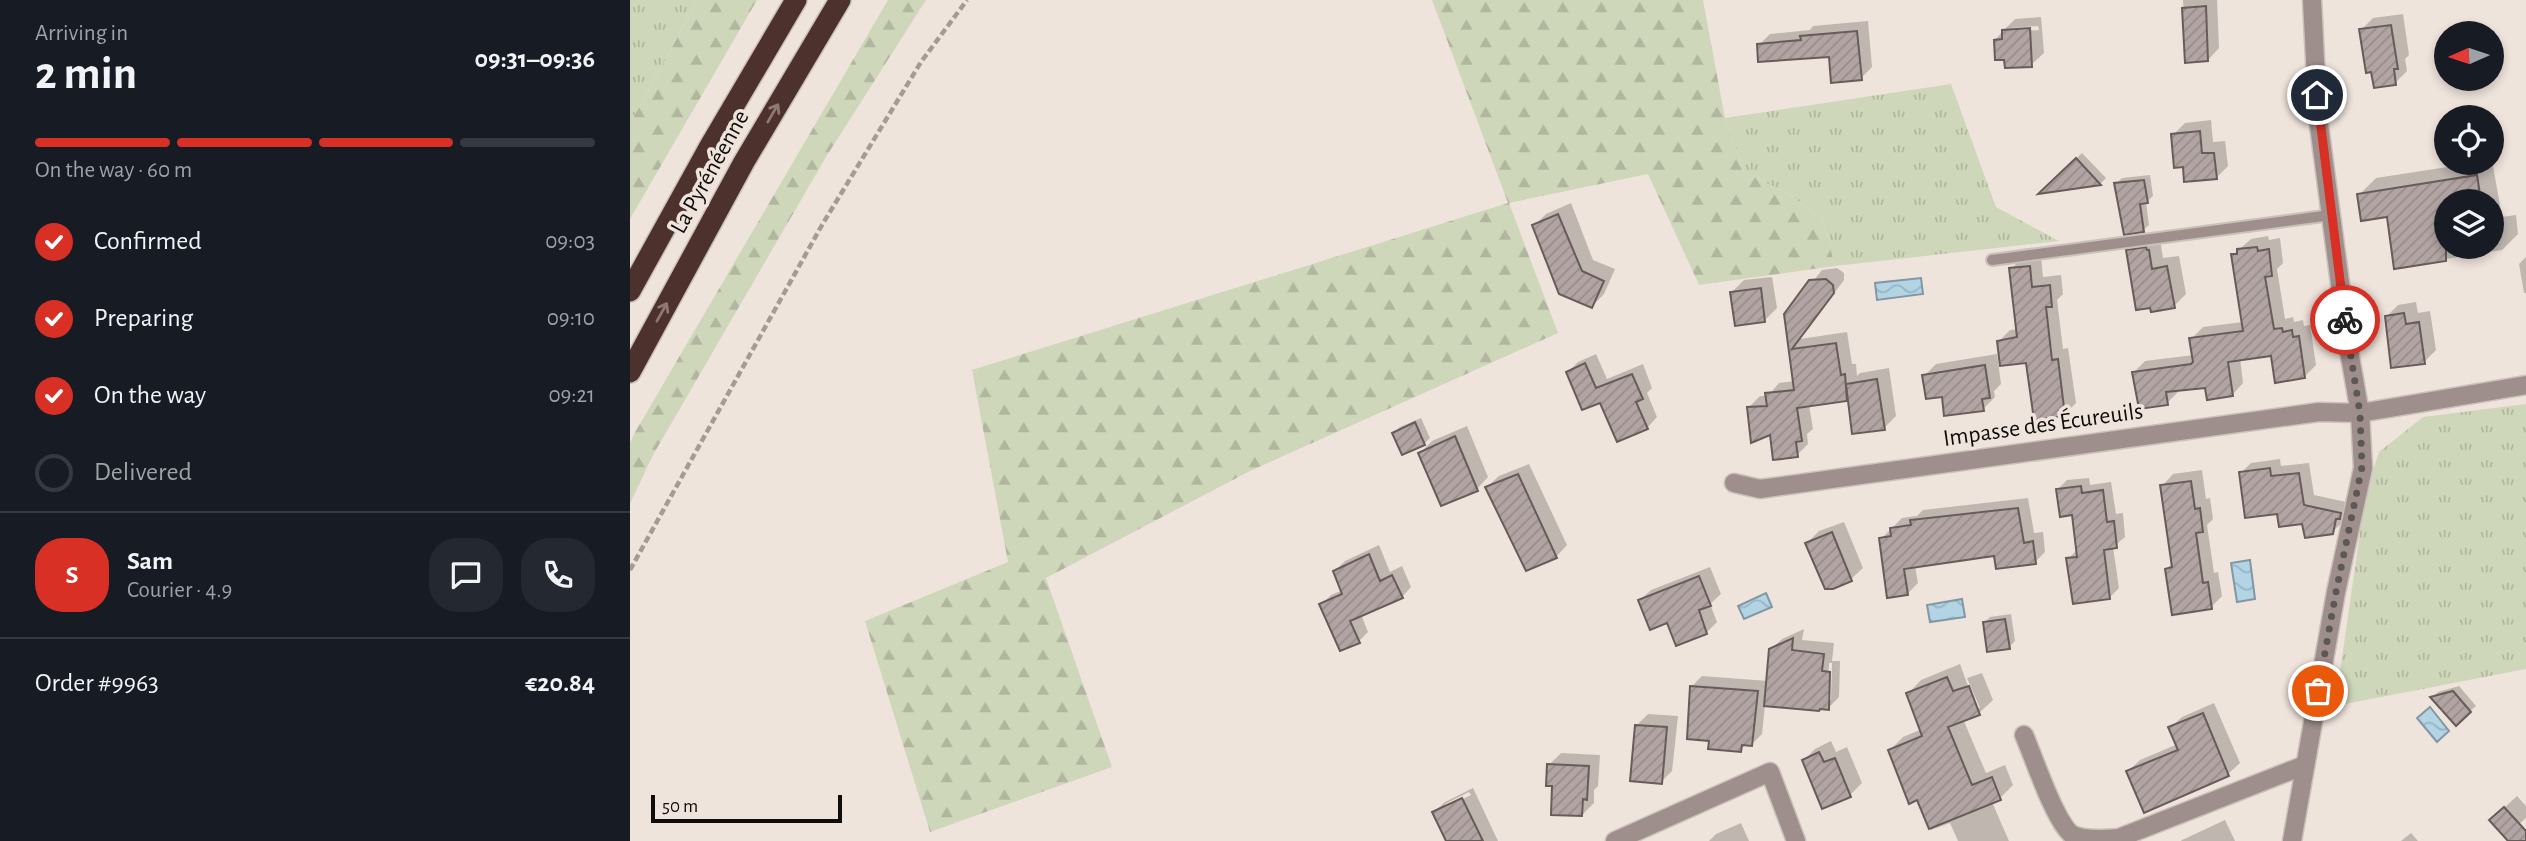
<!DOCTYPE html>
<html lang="en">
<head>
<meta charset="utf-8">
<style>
  body { margin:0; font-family:"Alegreya Sans",sans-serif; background:#242831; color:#f1f3f6; height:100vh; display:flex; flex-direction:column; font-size:26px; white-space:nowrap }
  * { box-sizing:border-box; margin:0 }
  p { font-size:23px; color:#9ea1a6 }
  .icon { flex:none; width:38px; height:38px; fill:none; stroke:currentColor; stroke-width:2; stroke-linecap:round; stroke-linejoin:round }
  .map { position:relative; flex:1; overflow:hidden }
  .side { display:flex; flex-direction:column; background:#171b24; width:630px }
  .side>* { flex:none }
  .needle { width:46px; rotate:267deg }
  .controls { position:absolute; left:1804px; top:21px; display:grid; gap:14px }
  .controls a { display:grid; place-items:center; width:70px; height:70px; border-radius:50%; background:#171b24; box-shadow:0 4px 10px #0003; font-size:35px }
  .scale { position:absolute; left:21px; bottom:18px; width:191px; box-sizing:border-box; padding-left:7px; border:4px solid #0f0c09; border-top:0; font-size:19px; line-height:24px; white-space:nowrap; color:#0f0c09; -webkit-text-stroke:5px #efe4dc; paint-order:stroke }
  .pin { position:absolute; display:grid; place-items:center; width:60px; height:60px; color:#fff; margin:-30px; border:4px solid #fff; border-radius:50%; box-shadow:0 2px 7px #0007 }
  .courier { position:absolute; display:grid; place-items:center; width:70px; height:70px; margin:-35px; border:5px solid #d93025; border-radius:50%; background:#fff; color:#222; box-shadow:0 2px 9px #0007 }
  .summary em { font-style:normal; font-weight:600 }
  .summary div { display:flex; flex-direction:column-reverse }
  .summary { display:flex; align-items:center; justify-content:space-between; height:119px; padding:0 35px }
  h1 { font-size:46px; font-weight:600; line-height:52px }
  .bar { display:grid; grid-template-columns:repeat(4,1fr); gap:10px 7px; align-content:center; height:84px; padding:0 35px }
  .bar i { height:9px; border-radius:5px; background:#363941 }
  .bar .selected { background:#d93025 }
  .bar p { grid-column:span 4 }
  .line { display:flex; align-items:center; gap:18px; padding:0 35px; border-top:2px solid #363941 }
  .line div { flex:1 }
  .round { display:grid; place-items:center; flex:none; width:74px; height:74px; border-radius:28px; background:#242831 }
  ol { padding:0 35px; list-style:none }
  li { display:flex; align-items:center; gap:21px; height:77px }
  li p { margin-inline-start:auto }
  li .icon { padding:7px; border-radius:50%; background:#d93025; color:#fff; stroke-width:4 }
  li:last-child { color:#9ea1a6 }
  li i { width:38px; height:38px; border:4px solid #363941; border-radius:50% }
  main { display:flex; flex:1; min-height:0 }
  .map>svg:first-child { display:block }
  .grass { fill:url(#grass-tufts) }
  .forest { fill:url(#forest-firs) }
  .water { fill:url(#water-waves); stroke:#8198a3; stroke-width:2 }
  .shadow { fill:#0003; fill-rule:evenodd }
  .building { fill:url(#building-hatch); stroke:#685c5a; stroke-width:2 }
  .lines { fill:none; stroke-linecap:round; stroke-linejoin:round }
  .lane-casing { stroke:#cbc1ba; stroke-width:14 }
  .street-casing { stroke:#cbc1ba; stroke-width:21 }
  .highway-casing { stroke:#cbc1ba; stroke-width:24 }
  .path { stroke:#a39b94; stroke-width:4.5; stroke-dasharray:7 3.5; stroke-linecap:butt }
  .lane { stroke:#9f8f8c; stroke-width:10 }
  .street { stroke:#9f8f8c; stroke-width:18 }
  .highway { stroke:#4d312c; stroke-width:21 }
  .oneway { stroke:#8e7972 }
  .done { stroke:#5d5853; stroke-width:7; stroke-dasharray:0 12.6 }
  .route { stroke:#d93025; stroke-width:9 }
  .labels { text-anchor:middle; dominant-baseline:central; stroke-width:7; stroke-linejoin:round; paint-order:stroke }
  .street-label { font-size:24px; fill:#0f0c09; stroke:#efe4dc }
</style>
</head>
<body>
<main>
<section class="side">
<div class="summary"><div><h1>2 min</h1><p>Arriving in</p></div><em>09:31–09:36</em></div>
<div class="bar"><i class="selected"></i><i class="selected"></i><i class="selected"></i><i></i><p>On the way · 60 m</p></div>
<ol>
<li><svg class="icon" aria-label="check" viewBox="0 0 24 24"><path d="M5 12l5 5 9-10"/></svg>Confirmed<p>09:03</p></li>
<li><svg class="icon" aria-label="check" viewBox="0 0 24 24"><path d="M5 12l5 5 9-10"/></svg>Preparing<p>09:10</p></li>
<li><svg class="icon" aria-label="check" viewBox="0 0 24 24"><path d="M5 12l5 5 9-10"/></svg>On the way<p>09:21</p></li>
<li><i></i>Delivered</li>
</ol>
<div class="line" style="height:126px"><b class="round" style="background:#d93025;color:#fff">S</b><div><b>Sam</b><p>Courier · 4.9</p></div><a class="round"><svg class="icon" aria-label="chat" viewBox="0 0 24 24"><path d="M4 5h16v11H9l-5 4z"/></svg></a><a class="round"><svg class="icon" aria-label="phone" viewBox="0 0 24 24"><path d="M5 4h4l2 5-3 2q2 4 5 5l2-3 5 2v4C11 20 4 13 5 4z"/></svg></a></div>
<div class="line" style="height:91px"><div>Order #9963</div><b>€20.84</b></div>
</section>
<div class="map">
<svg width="1896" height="841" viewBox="0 0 1896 841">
  <defs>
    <pattern id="grass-tufts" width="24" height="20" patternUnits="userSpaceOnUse" patternTransform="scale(1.75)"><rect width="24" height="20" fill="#cfd7ba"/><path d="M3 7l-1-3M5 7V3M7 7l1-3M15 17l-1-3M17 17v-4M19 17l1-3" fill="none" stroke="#b1b79f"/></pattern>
    <pattern id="forest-firs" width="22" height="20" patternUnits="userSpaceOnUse" patternTransform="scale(1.75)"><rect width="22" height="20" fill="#cfd7ba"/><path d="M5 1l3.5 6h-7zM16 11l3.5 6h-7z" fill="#b1b79f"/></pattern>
    <pattern id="water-waves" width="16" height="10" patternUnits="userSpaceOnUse" patternTransform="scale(1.75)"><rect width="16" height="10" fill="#b2d4e5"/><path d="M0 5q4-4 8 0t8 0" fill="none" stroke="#98b5c3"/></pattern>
    <pattern id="building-hatch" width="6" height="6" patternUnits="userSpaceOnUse" patternTransform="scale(1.75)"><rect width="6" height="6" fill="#b2a4a2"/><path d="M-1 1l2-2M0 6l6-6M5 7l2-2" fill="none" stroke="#988c8a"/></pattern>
  </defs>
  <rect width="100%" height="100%" fill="#efe4dc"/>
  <g class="grass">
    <polygon points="0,0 68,0 2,120 0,120"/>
    <polygon points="1321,84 1366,207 1429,241 1205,266 1193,219 1156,193 1114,172 1095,118"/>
    <polygon points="1896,404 1896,669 1705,706 1736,491 1749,452 1793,417"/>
  </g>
  <g class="forest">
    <polygon points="68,0 127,0 0,219 0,120 2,120"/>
    <polygon points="258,0 296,0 196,157 23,455 0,504 0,443 4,434"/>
    <polygon points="802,0 1073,0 1095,118 1114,172 1156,193 1193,219 1205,266 1069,285 1018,174 879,203 928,333 620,471 416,578 482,767 300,832 235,621 378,562 342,370 878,203"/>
  </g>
  <g class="water">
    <polygon points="1291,278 1293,294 1247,300 1245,283"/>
    <polygon points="1620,560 1625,599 1607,602 1601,563"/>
    <polygon points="1136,593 1142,607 1114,619 1108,606"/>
    <polygon points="1332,599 1335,617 1300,622 1297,605"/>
    <polygon points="1800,707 1819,731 1807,742 1787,718"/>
  </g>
  <g class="shadow">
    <polygon points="1553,0 1587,0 1589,48 1578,60 1556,61"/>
    <polygon points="1773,14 1779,55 1775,59 1777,71 1765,83 1731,30 1743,18"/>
    <path d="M1411,17L1414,53L1401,65L1376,58L1365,40L1373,31L1385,19ZM1408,26L1409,30L1377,32L1381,28Z"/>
    <polygon points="1238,21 1242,67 1231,78 1201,55 1129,45 1140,34 1180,30 1183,26"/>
    <polygon points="1581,120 1583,142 1595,141 1598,166 1586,178 1554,165 1543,135 1555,123"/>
    <polygon points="1452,153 1476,178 1471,183 1413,191"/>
    <path d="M1862,160L1872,217L1886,215L1888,234L1872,250L1766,267L1758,215L1729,195L1746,178L1843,163H1862ZM1816,201H1862V247H1816Z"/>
    <polygon points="1520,175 1523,196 1516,202 1519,225 1513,230 1486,184 1492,178"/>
    <polygon points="941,203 963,260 985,269 974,294 962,306 904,226 916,214"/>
    <polygon points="1638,236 1639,240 1650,238 1653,263 1647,269 1655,319 1663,317 1664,322 1673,320 1674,326 1680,325 1686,365 1675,376 1642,354 1610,358 1613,383 1602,395 1577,386 1548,389 1548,392 1537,403 1504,372 1515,361 1564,355 1561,339 1573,327 1613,322 1603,255 1621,239"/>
    <polygon points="1510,239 1530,239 1533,258 1549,256 1556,294 1544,306 1498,251"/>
    <polygon points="1411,256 1413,277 1431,275 1433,294 1427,300 1433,349 1438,348 1446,403 1435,414 1397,361 1369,341 1380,330 1388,329 1381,269 1392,258"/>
    <polygon points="1896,257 1896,293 1894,293 1889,264"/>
    <polygon points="1207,268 1214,273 1214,280 1170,339 1217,332 1222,364 1226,364 1227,376 1230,373 1259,368 1266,416 1254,428 1219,396 1216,399 1179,405 1183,429 1177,434 1178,444 1167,455 1141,433 1118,408 1130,396 1138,396 1149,383 1165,381 1156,315 1192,270"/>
    <polygon points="1142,277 1147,308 1135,320 1102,292 1114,280"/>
    <polygon points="1786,302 1788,313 1800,311 1806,350 1794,362 1756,317 1768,305"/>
    <polygon points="966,354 977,379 1013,364 1022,388 1017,393 1027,417 1017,428 971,401 938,372 948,362"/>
    <polygon points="1367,354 1371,384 1364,391 1365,397 1353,409 1313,395 1294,376 1306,364"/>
    <polygon points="791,418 800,438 794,444 764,433 770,427"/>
    <polygon points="837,426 858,477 847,489 790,453 802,441"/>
    <polygon points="1650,459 1651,466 1679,463 1684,495 1721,503 1713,522 1702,532 1648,512 1611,473 1621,463"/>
    <polygon points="899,464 937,545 926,557 857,487 869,476"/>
    <polygon points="1572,470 1576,499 1580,498 1583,519 1577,525 1584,573 1588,572 1592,596 1581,607 1537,569 1543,563 1532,486 1543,474"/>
    <polygon points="1459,478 1460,485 1481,482 1486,514 1493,513 1495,537 1483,547 1489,588 1480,597 1438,559 1448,549 1444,513 1428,489 1437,480"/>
    <polygon points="1398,498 1404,533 1413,532 1415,552 1405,562 1366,554 1285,566 1288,583 1278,593 1251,539 1272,518 1287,516 1293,510"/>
    <polygon points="1214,522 1233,568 1221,579 1202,587 1177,543 1189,531"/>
    <polygon points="749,545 760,572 772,566 781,587 772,597 731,614 738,632 729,641 691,605 701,595 713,590 705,571 715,561"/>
    <polygon points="1080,567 1091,594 1080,604 1087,622 1076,633 1010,600 1021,590"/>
    <polygon points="1381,614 1385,641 1379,647 1354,623 1360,617"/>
    <path d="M1174,629L1172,640L1204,643L1202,661H1210L1209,697L1198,708L1135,705L1132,734L1122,744L1117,743L1110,750L1080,740L1062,686L1072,676L1138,681L1140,650L1152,639ZM1199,663H1202L1201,700H1197Z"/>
    <polygon points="1330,664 1346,708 1350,708 1337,678 1352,673 1363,700 1349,713 1333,719 1356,773 1375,765 1383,785 1370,798 1362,802 1379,841 1328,841 1320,823 1301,830 1288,798 1260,750 1273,737 1292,729 1278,694 1291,680"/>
    <polygon points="1829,686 1846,706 1840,711 1803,697 1808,692"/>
    <polygon points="1584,703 1610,763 1598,774 1515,810 1498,771 1510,760 1548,744 1540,728 1552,717"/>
    <polygon points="1018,714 1048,716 1042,771 1031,782 1006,726"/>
    <polygon points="1201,741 1206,752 1217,747 1232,783 1220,795 1193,807 1174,760 1185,749"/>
    <polygon points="931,753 970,755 968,786 964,790 964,803 952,815 924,784 919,765"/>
    <path d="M843,788L868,841H817L804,812L815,802ZM839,792L841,795L815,808V804Z"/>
    <polygon points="1887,796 1896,806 1896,818 1876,836 1874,808"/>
    <polygon points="1595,820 1605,841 1551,841 1552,840"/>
    <polygon points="1111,823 1119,841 1079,841 1086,834"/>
    <polygon points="1781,833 1788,841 1771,841"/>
  </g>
  <g class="building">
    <polygon points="1576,6 1578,61 1555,63 1552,8"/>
    <polygon points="1761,25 1768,69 1764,69 1766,85 1744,88 1741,72 1736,73 1729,29"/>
    <polygon points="1400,28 1402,67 1375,68 1374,60 1365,60 1364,40 1372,39 1372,30"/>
    <polygon points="1227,31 1232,80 1201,83 1199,57 1128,62 1127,44 1171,40 1170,36"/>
    <polygon points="1570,131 1572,153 1584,153 1587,179 1554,182 1553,167 1544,168 1541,134"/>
    <polygon points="1446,158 1471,185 1408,194"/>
    <polygon points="1847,175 1851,201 1816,201 1816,261 1764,269 1757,217 1731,221 1727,194"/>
    <polygon points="1514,180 1518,203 1510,204 1514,232 1494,235 1484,183"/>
    <polygon points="928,214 952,271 974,281 962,308 929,294 902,225"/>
    <polygon points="1516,247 1517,250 1519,250 1522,269 1537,266 1545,308 1521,312 1520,308 1506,310 1496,250"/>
    <polygon points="1627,247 1628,251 1639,249 1642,276 1635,277 1644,329 1652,328 1653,332 1662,330 1663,337 1669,336 1675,378 1645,383 1641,356 1598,362 1603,396 1577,400 1575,388 1536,392 1538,405 1509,409 1502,372 1561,364 1563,362 1559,338 1613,331 1601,254 1607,254 1607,249"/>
    <polygon points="1400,266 1402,287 1420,285 1422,307 1416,307 1422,360 1428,359 1435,416 1404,420 1396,363 1370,366 1367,341 1387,337 1379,268"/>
    <polygon points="1196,279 1203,285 1204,293 1162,349 1206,343 1211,375 1215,374 1217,401 1167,408 1172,441 1166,442 1168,457 1143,460 1140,435 1121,443 1117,407 1137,406 1135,393 1164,390 1154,314 1179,280"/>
    <polygon points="1131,288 1135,322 1105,326 1100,292"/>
    <polygon points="1774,313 1776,324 1789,322 1795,364 1761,368 1755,316"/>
    <polygon points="955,363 966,388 1002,374 1013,399 1006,402 1018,429 987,442 970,403 952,410 936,372"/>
    <polygon points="1355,365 1360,398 1352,399 1354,411 1314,416 1312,397 1296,399 1292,375"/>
    <polygon points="1247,379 1255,430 1222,434 1216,384"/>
    <polygon points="785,422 795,445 772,455 762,433"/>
    <polygon points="825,436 848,491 811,506 788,453"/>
    <polygon points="1640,468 1641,476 1669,473 1674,505 1711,513 1710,519 1706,519 1703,534 1675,538 1672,524 1649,527 1647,514 1615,518 1609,472"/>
    <polygon points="888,474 927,558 896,571 855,487"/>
    <polygon points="1561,481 1565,509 1570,508 1573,532 1566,533 1573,583 1578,582 1582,609 1542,615 1535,569 1542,567 1530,485"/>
    <polygon points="1451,486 1452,493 1473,490 1477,522 1484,521 1487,548 1474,550 1480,599 1443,604 1436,558 1447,557 1442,515 1430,517 1426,489"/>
    <polygon points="1388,508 1394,543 1403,541 1406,564 1366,569 1364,556 1274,569 1278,595 1257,598 1249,538 1261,536 1260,528 1281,525 1280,520"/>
    <polygon points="1202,532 1222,581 1203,589 1195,589 1175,543"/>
    <polygon points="739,554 750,581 762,575 773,598 720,621 730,643 710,651 689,604 712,594 703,571"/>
    <polygon points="1069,576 1081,606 1069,610 1077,634 1046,646 1037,623 1020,630 1008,600"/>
    <polygon points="1375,619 1380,649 1357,652 1353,622"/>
    <polygon points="1163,638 1162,650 1194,654 1192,671 1200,672 1199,710 1190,709 1189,711 1134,706 1139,649"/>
    <polygon points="1317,677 1323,691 1339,686 1350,715 1318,727 1342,785 1362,777 1371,800 1299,829 1287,800 1279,804 1258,750 1292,736 1276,693"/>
    <polygon points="1060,686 1128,691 1122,746 1112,745 1111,752 1078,749 1079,741 1057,739"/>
    <polygon points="1823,691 1841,712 1826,726 1800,697"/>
    <polygon points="1573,713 1599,776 1514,813 1496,771 1548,750 1538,727"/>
    <polygon points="1005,725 1037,727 1032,784 1000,781"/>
    <polygon points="1189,752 1194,762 1205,758 1221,797 1192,809 1172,760"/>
    <polygon points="917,764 959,766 957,800 953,799 952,816 921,815 922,786 916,786"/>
    <polygon points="832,798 853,841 816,841 802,812"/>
    <polygon points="1874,807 1896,831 1896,841 1878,841 1859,820"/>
  </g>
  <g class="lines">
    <defs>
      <polyline id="lane" points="1362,260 1701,215"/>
      <g id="street">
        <polyline points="1104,483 1130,489 1689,412 1730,413 1896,385"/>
        <path d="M1394,735C1404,758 1424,819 1441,834C1453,841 1475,839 1489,838L1675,765"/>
        <polyline points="985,841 1140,772 1166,841"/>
        <polyline points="1662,841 1706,592 1733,468 1730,413 1719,351 1688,118 1682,0"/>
      </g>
      <g id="highway">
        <polyline points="0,291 80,146 166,0"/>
        <polyline points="0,372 114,162 210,0"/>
      </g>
    </defs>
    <use href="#lane" class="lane-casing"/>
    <use href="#street" class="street-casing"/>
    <use href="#highway" class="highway-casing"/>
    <polyline class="path" points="0,570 192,225 291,62 337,0"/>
    <use href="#lane" class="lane"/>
    <use href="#street" class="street"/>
    <use href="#highway" class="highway"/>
  </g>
  <defs><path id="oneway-shaft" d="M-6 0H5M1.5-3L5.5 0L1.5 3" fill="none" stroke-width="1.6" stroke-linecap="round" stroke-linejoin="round" transform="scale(1.75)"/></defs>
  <g class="oneway">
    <use href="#oneway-shaft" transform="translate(143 113) rotate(-60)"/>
    <use href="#oneway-shaft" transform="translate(32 312) rotate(-61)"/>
  </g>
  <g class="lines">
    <polyline class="done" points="1688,691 1706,592 1732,467 1730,413 1715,320"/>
    <polyline class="route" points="1687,95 1715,320"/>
  </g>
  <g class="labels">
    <g class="street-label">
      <text transform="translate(80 172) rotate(-61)">La Pyrénéenne</text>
      <text transform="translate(1413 425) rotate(-8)">Impasse des Écureuils</text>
    </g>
  </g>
</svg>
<div class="controls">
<a><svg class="needle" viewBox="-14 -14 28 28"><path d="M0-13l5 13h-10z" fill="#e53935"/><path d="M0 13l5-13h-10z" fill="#9ea1a6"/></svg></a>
<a><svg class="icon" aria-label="locate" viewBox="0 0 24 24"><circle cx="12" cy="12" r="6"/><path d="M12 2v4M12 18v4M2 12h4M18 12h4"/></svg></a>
<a><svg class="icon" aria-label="layers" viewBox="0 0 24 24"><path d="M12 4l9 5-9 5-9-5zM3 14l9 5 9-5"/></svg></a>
</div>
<div class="scale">50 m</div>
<div class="pin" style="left:1688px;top:691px;background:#ea580c"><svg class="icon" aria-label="bag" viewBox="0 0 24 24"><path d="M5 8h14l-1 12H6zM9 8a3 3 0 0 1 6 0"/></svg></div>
<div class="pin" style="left:1687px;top:95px;background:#1f2937"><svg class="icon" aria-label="home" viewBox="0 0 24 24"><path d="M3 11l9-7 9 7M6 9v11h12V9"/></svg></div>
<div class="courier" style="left:1715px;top:320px"><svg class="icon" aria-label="bike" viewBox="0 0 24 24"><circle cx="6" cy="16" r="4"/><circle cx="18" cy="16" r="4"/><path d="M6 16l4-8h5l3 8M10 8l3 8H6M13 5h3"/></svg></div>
</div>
</main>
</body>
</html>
